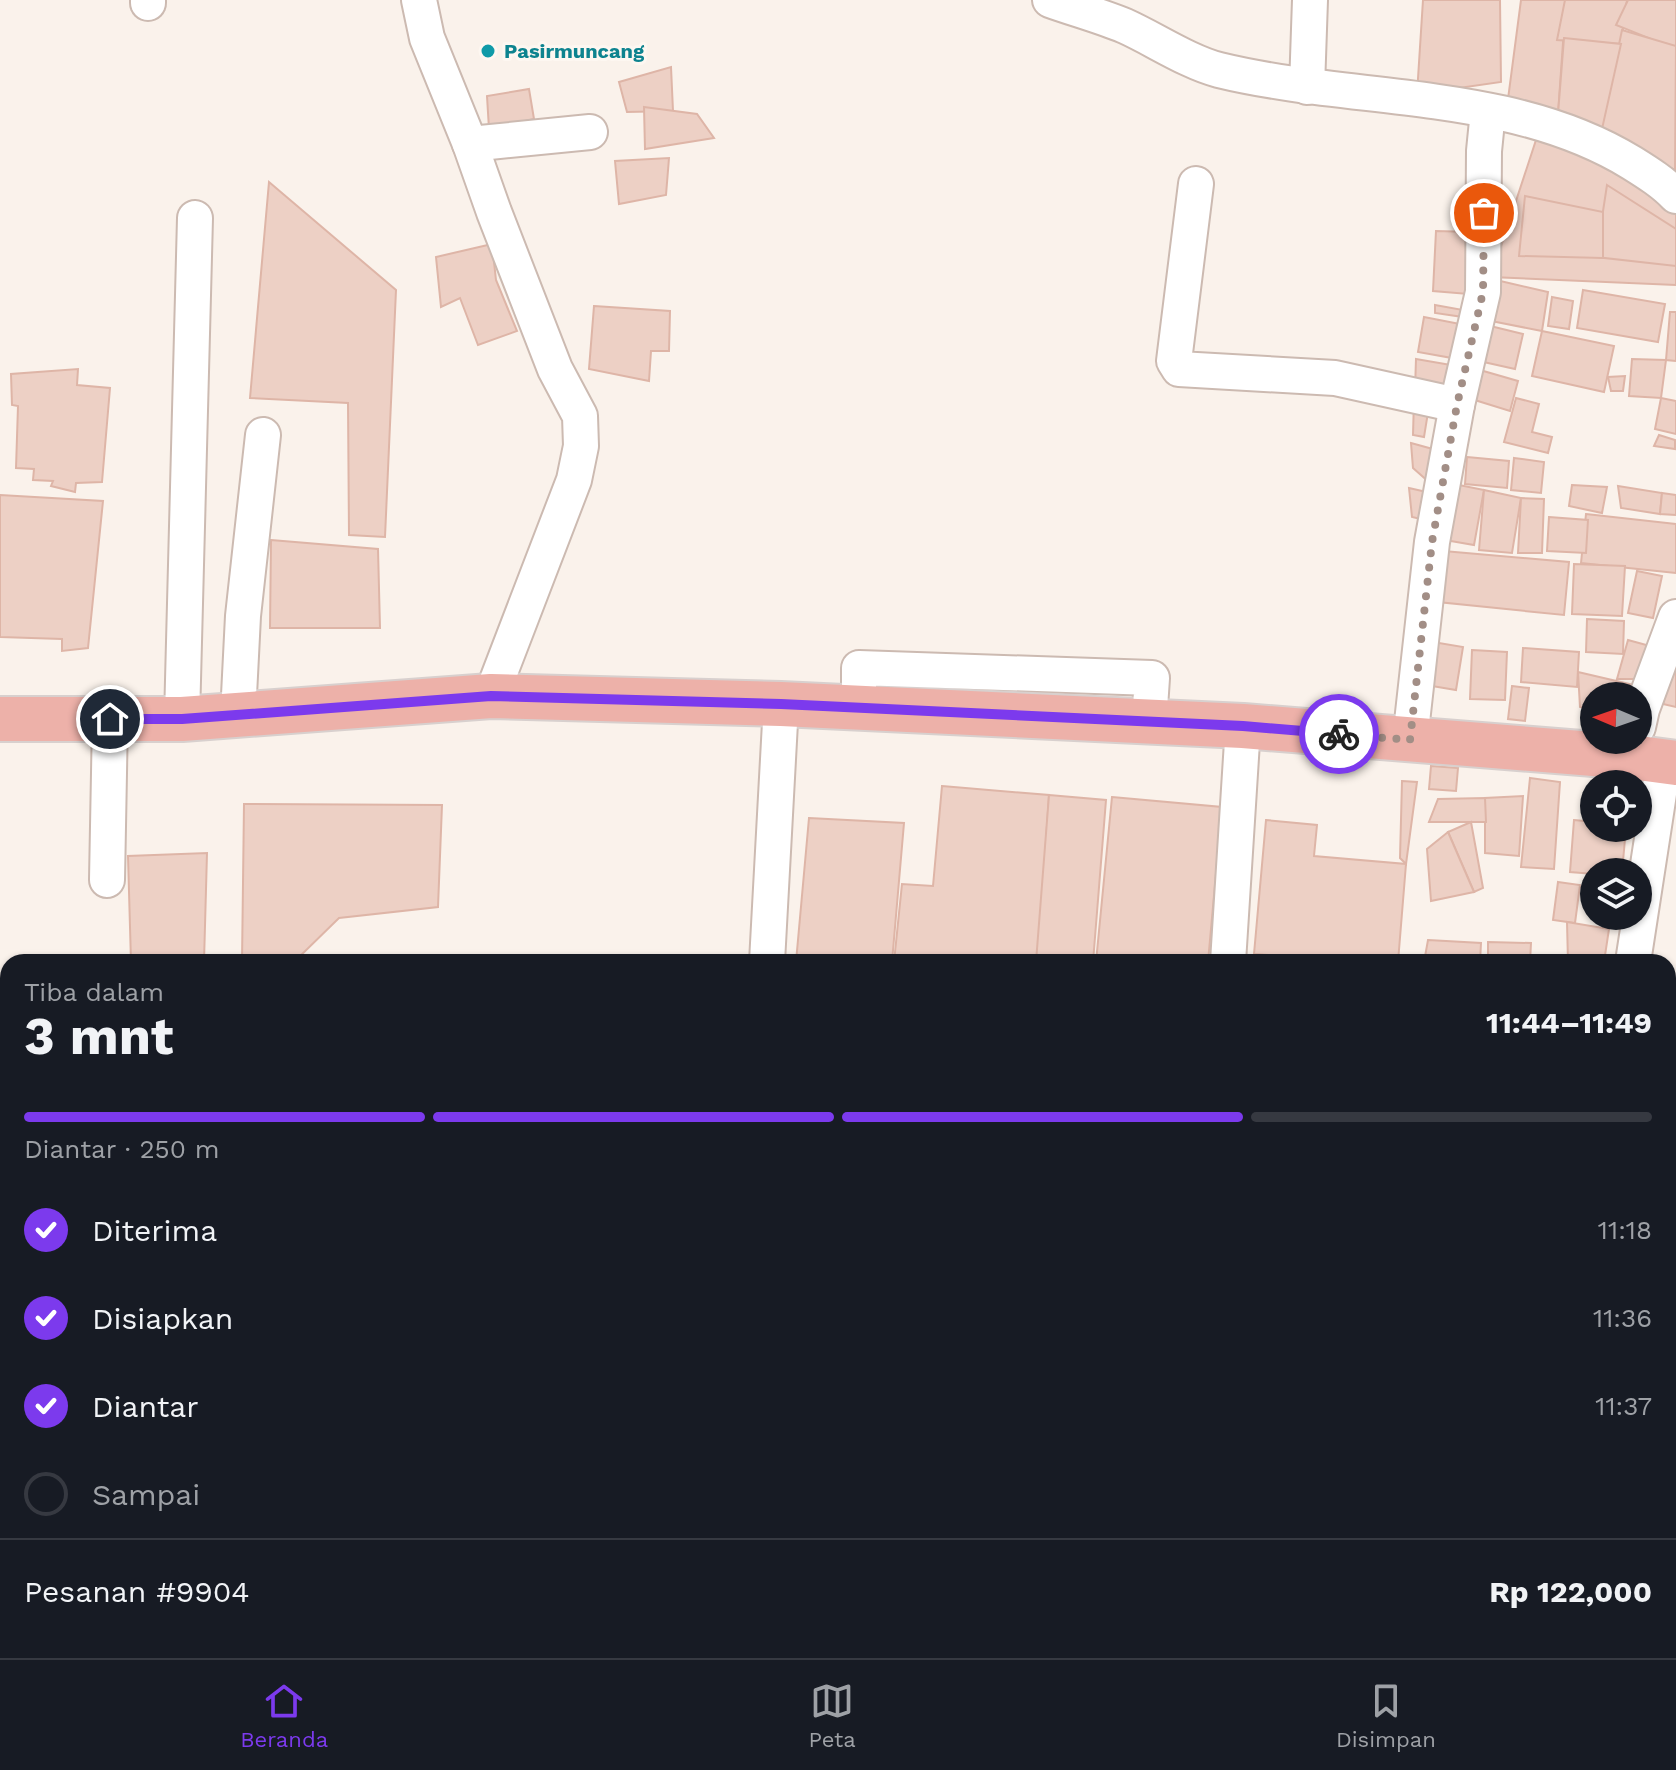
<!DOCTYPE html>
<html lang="id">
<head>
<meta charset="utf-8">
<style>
  body { margin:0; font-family:"Work Sans",sans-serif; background:#20242c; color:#f1f3f6; height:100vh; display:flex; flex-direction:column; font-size:30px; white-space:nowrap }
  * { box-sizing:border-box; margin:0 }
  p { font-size:26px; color:#9ea1a6 }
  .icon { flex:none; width:44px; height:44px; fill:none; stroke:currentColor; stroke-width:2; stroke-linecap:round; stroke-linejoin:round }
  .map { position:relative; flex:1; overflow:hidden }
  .panel { position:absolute; left:0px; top:954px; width:1676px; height:704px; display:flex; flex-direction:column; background:#171b24; border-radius:24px 24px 0 0; box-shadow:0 2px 6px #0004 }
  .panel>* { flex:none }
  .needle { width:52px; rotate:272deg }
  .controls { position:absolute; left:1580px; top:682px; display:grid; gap:16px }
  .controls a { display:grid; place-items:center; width:72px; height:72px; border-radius:50%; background:#171b24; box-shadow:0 2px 6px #0004; font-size:40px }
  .pin { position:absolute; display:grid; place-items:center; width:68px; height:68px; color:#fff; margin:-34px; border:4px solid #fff; border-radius:50%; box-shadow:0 2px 8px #0007 }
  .courier { position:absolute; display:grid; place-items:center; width:80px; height:80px; margin:-40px; border:6px solid #7c3aed; border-radius:50%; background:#fff; color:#222; box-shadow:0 2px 10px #0007 }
  .headline em { font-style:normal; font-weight:700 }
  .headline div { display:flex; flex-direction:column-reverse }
  .headline { display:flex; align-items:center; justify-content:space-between; height:136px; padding:0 24px }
  h1 { font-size:52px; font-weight:700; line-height:60px }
  .bar { display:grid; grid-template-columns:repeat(4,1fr); gap:12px 8px; align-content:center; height:96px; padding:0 24px }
  .bar i { height:10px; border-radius:6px; background:#363941 }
  .bar .selected { background:#7c3aed }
  .bar p { grid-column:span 4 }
  .line { display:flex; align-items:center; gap:20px; padding:0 24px; border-top:2px solid #363941 }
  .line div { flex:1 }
  ol { padding:0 24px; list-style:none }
  li { display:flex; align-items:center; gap:24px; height:88px }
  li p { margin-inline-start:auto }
  li .icon { padding:8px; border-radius:50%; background:#7c3aed; color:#fff; stroke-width:4 }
  li:last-child { color:#9ea1a6 }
  li i { width:44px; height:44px; border:4px solid #363941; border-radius:50% }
  .dock { display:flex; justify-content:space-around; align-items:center; height:112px; border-top:2px solid #363941; background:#171b24; font-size:22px; color:#9ea1a6 }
  .dock a { display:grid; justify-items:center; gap:4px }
  .dock .selected { color:#7c3aed }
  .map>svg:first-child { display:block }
  .building { fill:#edd0c5; stroke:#deb5a7; stroke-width:2 }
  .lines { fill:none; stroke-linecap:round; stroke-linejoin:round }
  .minor-casing { stroke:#ccbab1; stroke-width:38 }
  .highway-casing { stroke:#d8d0ce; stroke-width:48 }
  .minor { stroke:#fff; stroke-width:34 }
  .highway { stroke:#edb1a9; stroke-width:44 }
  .done { stroke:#a28e86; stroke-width:8; stroke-dasharray:0 14.4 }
  .route { stroke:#7c3aed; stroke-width:10 }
  .culture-dot { fill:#0f9aa8; stroke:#fdf7f1; stroke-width:3 }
  .labels { text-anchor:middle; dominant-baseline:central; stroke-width:6; stroke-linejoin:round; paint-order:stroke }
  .culture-label { font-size:20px; font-weight:bold; fill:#0d838f; stroke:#fdf7f1; text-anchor:start }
</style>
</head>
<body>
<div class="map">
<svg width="1676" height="1658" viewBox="0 0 1676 1658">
  <rect width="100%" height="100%" fill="#faf2eb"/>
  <g class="building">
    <polygon points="1423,0 1500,0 1501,82 1417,94"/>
    <polygon points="1521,0 1566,0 1558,114 1508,99"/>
    <polygon points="1565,0 1627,0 1621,44 1557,40"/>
    <polygon points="1628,0 1676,0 1676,49 1616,25"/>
    <polygon points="1622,30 1676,46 1675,170 1600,135"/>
    <polygon points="1564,38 1621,44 1602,129 1558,114"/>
    <polygon points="671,67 673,111 627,112 619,82"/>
    <polygon points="529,89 534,119 489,129 487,96"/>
    <polygon points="644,107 697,114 714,138 645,149"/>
    <polygon points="1538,134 1676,200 1676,285 1491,277"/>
    <polygon points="669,158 666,195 619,204 615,161"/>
    <polygon points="269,182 396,290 385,537 349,535 348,403 250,398"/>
    <polygon points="1607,185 1676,229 1676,266 1596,257"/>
    <polygon points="1525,196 1603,212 1603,258 1519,256"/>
    <polygon points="1436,231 1470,232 1468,294 1433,291"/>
    <polygon points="492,244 496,280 517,331 478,345 460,298 441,307 436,257"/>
    <polygon points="1496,280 1548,292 1542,331 1486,320"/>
    <polygon points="1583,290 1665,304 1658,342 1577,328"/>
    <polygon points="1552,297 1573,301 1569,329 1548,326"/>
    <polygon points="1435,305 1463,310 1463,317 1435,313"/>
    <polygon points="594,306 670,311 669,351 651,351 649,381 589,369"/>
    <polygon points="1670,312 1676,312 1676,361 1666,360"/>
    <polygon points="1424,317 1460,324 1452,358 1418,352"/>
    <polygon points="1478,323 1523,334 1515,369 1470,359"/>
    <polygon points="1542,331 1614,346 1604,392 1532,376"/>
    <polygon points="1416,359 1451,365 1441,394 1415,390"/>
    <polygon points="1632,359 1666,360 1661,398 1629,396"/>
    <polygon points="1473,368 1518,381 1510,411 1465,397"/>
    <polygon points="78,369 77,385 110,388 102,482 76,483 75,492 51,486 53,481 33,480 34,469 16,468 18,406 12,405 11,374"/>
    <polygon points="1625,376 1623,391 1611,391 1608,377"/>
    <polygon points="1516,398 1539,404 1532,432 1552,437 1548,453 1504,442"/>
    <polygon points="1661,398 1676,401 1676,434 1655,429"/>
    <polygon points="1414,399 1430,400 1424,437 1413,435"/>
    <polygon points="1659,435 1675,440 1675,449 1654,446"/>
    <polygon points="1411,443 1440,451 1431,484 1413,468"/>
    <polygon points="1467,457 1509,461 1507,488 1465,484"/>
    <polygon points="1514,458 1544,462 1541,493 1511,490"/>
    <polygon points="1449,483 1484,490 1474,545 1439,539"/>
    <polygon points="1572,485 1607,487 1602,513 1569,506"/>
    <polygon points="1618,486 1662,493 1660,514 1621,508"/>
    <polygon points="1409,488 1431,493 1425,520 1412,517"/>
    <polygon points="1484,490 1521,498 1512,553 1479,550"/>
    <polygon points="1662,493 1676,495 1676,515 1660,514"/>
    <polygon points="0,495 103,501 88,648 62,651 62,639 0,637"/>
    <polygon points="1521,498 1544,499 1542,553 1518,553"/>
    <polygon points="1586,514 1676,524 1676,573 1581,563"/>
    <polygon points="1549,517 1588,520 1586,553 1547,551"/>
    <polygon points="271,540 378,549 380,628 270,628"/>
    <polygon points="1432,550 1569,562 1564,615 1428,601"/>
    <polygon points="1574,564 1625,566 1622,616 1572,614"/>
    <polygon points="1637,571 1662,576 1653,618 1628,613"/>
    <polygon points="1587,619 1624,621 1623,654 1586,652"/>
    <polygon points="1628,640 1650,646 1649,679 1617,679"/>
    <polygon points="1427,641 1463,647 1456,690 1420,684"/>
    <polygon points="1523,648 1579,652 1577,687 1521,682"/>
    <polygon points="1472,650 1507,652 1505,700 1470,699"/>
    <polygon points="1676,651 1676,707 1663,704"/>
    <polygon points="1578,672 1642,687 1638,696 1594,696 1594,710 1580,707"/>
    <polygon points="1512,686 1529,688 1525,721 1508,719"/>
    <polygon points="1431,766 1458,768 1456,791 1429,789"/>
    <polygon points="1530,778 1560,782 1554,869 1521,867"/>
    <polygon points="1402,781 1417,782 1406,864 1400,858"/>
    <polygon points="942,786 1049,795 1038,962 894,962 902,884 933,886"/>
    <polygon points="1049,795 1106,800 1093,962 1036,962"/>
    <polygon points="1523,796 1519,856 1485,853 1485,798"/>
    <polygon points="1112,797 1222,807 1208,962 1096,962"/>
    <polygon points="1485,798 1486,822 1429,822 1438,799"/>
    <polygon points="244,804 442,805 438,907 339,918 294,962 242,962"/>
    <polygon points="809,818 904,823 892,962 796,962"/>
    <polygon points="1266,820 1317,825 1314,856 1406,864 1398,962 1282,962 1283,956 1254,954"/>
    <polygon points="1574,820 1594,822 1594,828 1626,828 1622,872 1594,872 1594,874 1570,872"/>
    <polygon points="1471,822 1483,888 1474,892 1448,832"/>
    <polygon points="1448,832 1474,892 1431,901 1427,849"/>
    <polygon points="207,853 204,962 131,962 128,856"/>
    <polygon points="1558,882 1580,885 1575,923 1553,920"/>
    <polygon points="1567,922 1609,929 1604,962 1568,962"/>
    <polygon points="1428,940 1481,943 1480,962 1424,962"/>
    <polygon points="1488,942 1531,943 1530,962 1488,962"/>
    <polygon points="1668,1086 1676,1086 1676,1150 1668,1149"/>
    <polygon points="1668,1153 1676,1154 1676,1179 1668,1180"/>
    <rect x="1668" y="1193" width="8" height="27"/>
    <rect x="1668" y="1262" width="8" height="41"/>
  </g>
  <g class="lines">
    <defs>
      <g id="minor">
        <polyline points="148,0 148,3"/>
        <polyline points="419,0 427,38 470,144 494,212 555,369 580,416 581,446 574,480 491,696"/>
        <path d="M1050,0C1075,9 1101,16 1125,26C1154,39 1188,62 1219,70C1354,103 1510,88 1632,163C1648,173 1664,183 1676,196"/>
        <polyline points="1307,87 1310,0"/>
        <polyline points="470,144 590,132"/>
        <polyline points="1196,184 1174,361 1179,369 1335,378 1457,405"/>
        <polyline points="859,708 859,668 1152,678 1149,722"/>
        <polyline points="238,715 243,616 263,435"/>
        <polyline points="182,719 195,218"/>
        <polyline points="1638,727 1642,709 1676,617"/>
        <polyline points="1410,740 1432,542 1457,405 1483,292 1484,151 1488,111"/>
        <polyline points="107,880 110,719"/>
        <polyline points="767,962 781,704"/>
        <polyline points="1228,962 1243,726"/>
        <polyline points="1633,962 1664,761"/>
        <polyline points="0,1628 8,1629"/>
        <polyline points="730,1658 730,1650"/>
        <polyline points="1619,1658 1620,1650"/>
      </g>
      <polyline id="highway" points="0,719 182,719 491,696 781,704 1243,726 1631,757 1676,763"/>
    </defs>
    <use href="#minor" class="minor-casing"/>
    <use href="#highway" class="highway-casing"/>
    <use href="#minor" class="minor"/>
    <use href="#highway" class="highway"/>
  </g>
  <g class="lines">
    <polyline class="done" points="1339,734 1410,740 1432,542 1457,405 1483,292 1484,213"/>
    <polyline class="route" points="110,719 182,719 491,696 781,704 1243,726 1339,734"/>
  </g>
  <circle class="culture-dot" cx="488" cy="51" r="8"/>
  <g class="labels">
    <g class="culture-label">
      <text x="504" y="51">Pasirmuncang</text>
    </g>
  </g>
</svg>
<div class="controls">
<a><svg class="needle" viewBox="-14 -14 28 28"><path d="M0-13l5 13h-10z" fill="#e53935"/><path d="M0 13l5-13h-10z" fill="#9ea1a6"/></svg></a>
<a><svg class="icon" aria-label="locate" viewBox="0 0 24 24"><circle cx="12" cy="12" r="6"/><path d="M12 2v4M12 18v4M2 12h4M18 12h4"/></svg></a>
<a><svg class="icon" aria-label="layers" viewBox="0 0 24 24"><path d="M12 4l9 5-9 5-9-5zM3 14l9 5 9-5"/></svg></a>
</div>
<div class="pin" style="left:1484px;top:213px;background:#ea580c"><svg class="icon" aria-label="bag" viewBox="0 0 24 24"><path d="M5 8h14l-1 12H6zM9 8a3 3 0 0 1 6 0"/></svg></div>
<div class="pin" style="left:110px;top:719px;background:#1f2937"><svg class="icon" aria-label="home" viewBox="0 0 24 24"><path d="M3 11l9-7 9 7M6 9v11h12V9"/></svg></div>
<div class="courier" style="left:1339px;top:734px"><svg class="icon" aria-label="bike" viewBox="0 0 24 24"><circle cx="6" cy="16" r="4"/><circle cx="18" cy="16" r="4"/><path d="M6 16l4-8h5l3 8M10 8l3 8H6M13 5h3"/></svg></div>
<section class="panel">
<div class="headline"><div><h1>3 mnt</h1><p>Tiba dalam</p></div><em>11:44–11:49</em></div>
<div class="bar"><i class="selected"></i><i class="selected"></i><i class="selected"></i><i></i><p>Diantar · 250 m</p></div>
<ol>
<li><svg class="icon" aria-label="check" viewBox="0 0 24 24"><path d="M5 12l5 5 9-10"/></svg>Diterima<p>11:18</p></li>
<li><svg class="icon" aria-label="check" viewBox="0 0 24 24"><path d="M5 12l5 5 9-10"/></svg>Disiapkan<p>11:36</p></li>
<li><svg class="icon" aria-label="check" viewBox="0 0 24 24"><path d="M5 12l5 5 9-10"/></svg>Diantar<p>11:37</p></li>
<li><i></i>Sampai</li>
</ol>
<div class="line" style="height:104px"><div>Pesanan #9904</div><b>Rp 122,000</b></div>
</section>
</div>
<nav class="dock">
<a class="selected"><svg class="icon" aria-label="home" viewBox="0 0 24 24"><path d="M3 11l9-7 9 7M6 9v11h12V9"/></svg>Beranda</a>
<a><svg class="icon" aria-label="map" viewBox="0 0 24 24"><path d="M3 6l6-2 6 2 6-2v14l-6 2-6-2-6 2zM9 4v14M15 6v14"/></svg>Peta</a>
<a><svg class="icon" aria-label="saved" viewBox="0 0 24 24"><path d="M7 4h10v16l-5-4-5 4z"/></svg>Disimpan</a>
</nav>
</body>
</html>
